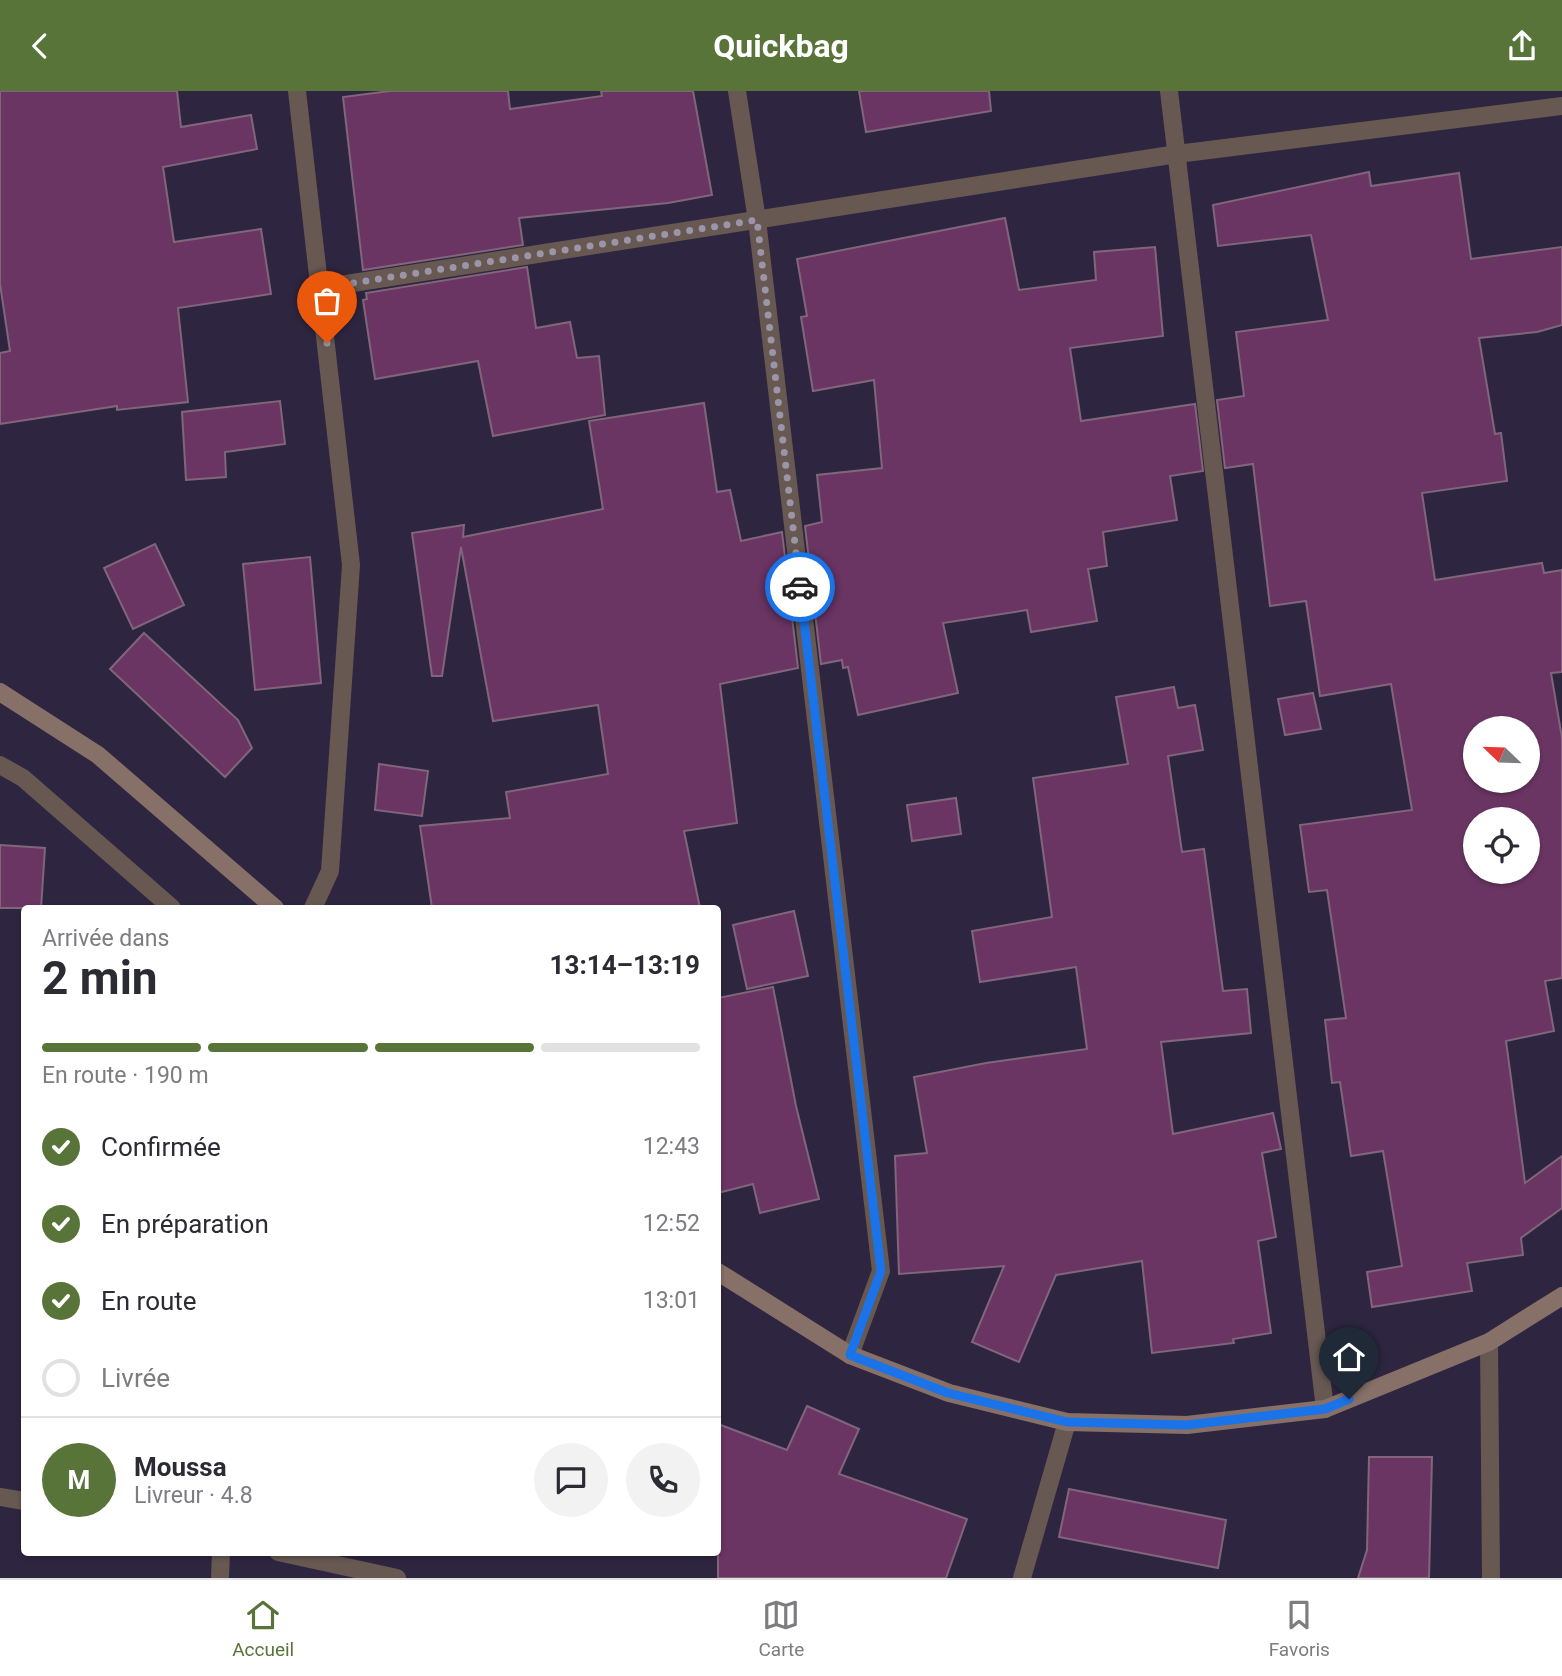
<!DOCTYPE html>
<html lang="fr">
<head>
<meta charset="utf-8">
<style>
  body { margin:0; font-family:Roboto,sans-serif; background:#f2f2f3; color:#2b2b33; height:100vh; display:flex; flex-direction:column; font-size:26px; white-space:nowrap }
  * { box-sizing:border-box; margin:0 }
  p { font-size:23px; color:#7c7c81 }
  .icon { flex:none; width:38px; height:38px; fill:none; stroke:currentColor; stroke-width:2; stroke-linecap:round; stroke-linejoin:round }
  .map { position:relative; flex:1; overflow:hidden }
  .drawer { position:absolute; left:21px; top:814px; width:700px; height:651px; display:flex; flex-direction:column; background:#fff; border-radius:7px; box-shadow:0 2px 5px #0004 }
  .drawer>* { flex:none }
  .needle { width:46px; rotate:293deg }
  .controls { position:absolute; left:1463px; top:625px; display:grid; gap:14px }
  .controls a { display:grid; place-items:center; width:77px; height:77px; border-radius:50%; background:#fff; box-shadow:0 2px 5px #0004; font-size:35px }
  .pin { position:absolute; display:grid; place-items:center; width:60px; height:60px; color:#fff; margin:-72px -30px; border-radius:50% 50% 50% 0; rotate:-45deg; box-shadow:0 0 7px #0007 }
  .pin .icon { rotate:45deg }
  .courier { position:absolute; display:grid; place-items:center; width:70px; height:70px; margin:-35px; border:5px solid #1a73e8; border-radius:50%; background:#fff; color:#222; box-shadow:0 2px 9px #0007 }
  .headline em { font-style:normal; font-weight:700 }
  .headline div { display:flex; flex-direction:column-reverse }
  .headline { display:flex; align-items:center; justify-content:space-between; height:119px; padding:0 21px }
  h1 { font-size:46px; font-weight:700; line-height:52px }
  .bar { display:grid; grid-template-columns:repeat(4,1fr); gap:10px 7px; align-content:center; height:84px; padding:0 21px }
  .bar i { height:9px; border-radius:5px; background:#e1e1e2 }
  .bar .current { background:#587439 }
  .bar p { grid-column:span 4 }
  .line { display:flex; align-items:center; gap:18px; padding:0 21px; border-top:2px solid #e1e1e2 }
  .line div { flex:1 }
  .round { display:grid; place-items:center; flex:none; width:74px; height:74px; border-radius:37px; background:#f2f2f3 }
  ol { padding:0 21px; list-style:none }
  li { display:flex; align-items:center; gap:21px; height:77px }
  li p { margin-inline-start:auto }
  li .icon { padding:7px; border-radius:50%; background:#587439; color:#fff; stroke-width:4 }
  li:last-child { color:#7c7c81 }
  li i { width:38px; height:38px; border:4px solid #e1e1e2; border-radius:50% }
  header { display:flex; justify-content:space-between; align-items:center; height:91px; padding:0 21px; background:#587439; color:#fff; font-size:32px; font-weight:700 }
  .menu { display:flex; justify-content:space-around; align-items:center; height:98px; border-top:2px solid #e1e1e2; background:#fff; font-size:19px; color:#7c7c81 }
  .menu a { display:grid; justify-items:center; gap:4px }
  .menu .current { color:#587439 }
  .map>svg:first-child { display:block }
  .building { fill:#6a3563; stroke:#80657b; stroke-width:2; fill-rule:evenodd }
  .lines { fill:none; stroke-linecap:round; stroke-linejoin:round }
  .street { stroke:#675852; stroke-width:18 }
  .secondary { stroke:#877067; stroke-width:18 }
  .done { stroke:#9b95a9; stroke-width:7; stroke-dasharray:0 12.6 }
  .route { stroke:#1a73e8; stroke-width:9 }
</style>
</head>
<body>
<header><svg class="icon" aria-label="back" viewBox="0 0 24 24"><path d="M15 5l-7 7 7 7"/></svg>Quickbag<svg class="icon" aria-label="share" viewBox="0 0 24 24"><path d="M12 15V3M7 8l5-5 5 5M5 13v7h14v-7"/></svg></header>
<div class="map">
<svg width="1562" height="1487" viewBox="0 0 1562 1487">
  <rect width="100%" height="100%" fill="#2e2640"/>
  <g class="building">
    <polygon points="0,0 177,0 181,36 251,24 257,58 163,76 174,151 261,138 271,203 178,217 188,311 117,319 117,315 0,333 0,262 10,260 0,193"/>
    <polygon points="390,0 508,0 510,18 602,5 601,0 693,0 712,104 668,112 519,127 523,154 363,179 343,6"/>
    <polygon points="859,0 989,0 991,20 866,41"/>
    <path d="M1369,81L1371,95L1459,82L1471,168L1562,156V234L1537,241L1479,247L1495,343L1501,342L1507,390L1422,402L1435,489L1542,472L1544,482L1562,479V581L1551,582L1562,647V887L1545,890L1554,940L1506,950L1525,1092L1562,1065V1117L1521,1147L1523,1164L1467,1172L1472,1200L1372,1216L1367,1181L1402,1175L1383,1060L1351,1065L1340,991L1332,992L1325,929L1346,927L1327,799L1309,801L1300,734L1412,719L1391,593L1320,605L1306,510L1270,515L1253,373L1225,377L1217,309L1244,305L1236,241L1328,229L1311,144L1218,155L1213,114ZM1475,637H1528V690H1475ZM1475,728H1528V780H1475Z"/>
    <polygon points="1005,127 1019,199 1096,189 1094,161 1155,156 1163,245 1070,257 1081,330 1195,313 1203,380 1170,385 1177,429 1103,441 1107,475 1088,478 1097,530 1031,541 1027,519 943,532 958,602 858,624 848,576 843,577 842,569 821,573 805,435 822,431 817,384 882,377 874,289 813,300 801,226 807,225 797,168"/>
    <polygon points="527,176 536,237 570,231 577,267 599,265 605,324 493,345 478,270 375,288 363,209 367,208 366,202"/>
    <polygon points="280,310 285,353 225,361 226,386 186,389 182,321"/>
    <polygon points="704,312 717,401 730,399 741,450 782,441 798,577 720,593 737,732 684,740 700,817 432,817 420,735 510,727 506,701 608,683 598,614 493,630 461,456 442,585 432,585 412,442 464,434 463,446 603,418 589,330"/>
    <polygon points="155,453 184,514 133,538 104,477"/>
    <polygon points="310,466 321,592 255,599 243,473"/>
    <polygon points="144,542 238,629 252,657 225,686 110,578"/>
    <polygon points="1174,596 1178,617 1195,614 1203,659 1168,665 1182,761 1204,758 1223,900 1247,898 1251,942 1161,951 1173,1043 1273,1022 1281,1058 1262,1062 1276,1146 1258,1150 1271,1242 1233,1248 1234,1252 1152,1262 1142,1170 1056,1184 1019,1271 972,1251 1004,1175 899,1183 895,1065 927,1062 914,986 986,972 1087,958 1076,876 980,891 972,840 1052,826 1033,687 1128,673 1116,606"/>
    <polygon points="1313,602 1321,638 1285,644 1278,608"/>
    <polygon points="379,673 428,680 422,725 375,719"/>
    <polygon points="956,707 961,743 912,750 907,714"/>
    <polygon points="0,754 45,757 41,817 0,817"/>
    <polygon points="794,820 808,885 747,898 733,834"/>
    <polygon points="773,896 796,1015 819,1108 760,1122 753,1093 718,1102 718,907"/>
    <polygon points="807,1315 859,1338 839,1383 967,1428 946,1487 718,1487 718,1333 787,1359"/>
    <polygon points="1369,1366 1432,1366 1429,1487 1358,1487 1367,1459"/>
    <polygon points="1069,1398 1226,1429 1218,1477 1059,1446"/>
  </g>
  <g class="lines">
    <g class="street">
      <polyline points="297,0 351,474 330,780 313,817"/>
      <polyline points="737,0 757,129 881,1180 850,1264"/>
      <polyline points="1169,0 1325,1318"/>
      <polyline points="321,197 1177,63 1562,15"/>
      <polyline points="0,674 23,687 172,817"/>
      <polyline points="1489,1251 1491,1487"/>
      <polyline points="0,1406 24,1410"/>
      <polyline points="278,1461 397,1487"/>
      <polyline points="220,1487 221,1461"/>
      <polyline points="1022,1487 1067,1331"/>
    </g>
    <g class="secondary">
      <polyline points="0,601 98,664 275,817"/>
      <polyline points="718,1181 850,1264 949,1302 1067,1331 1187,1334 1325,1318 1489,1251 1562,1205"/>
    </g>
  </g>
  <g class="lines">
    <polyline class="done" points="327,252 321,197 757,129 800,496"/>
    <polyline class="route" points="800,496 881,1180 850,1264 948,1302 1067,1331 1187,1334 1325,1318 1349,1308"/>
  </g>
</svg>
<div class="controls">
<a><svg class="needle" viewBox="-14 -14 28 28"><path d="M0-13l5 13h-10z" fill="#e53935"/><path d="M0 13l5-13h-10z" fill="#7c7c81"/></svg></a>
<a><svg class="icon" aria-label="locate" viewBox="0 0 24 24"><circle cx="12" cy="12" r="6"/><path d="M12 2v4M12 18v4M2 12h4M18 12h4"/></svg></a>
</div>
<div class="pin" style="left:327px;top:252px;background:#ea580c"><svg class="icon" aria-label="bag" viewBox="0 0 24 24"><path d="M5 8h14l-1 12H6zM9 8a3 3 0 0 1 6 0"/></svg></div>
<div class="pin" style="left:1349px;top:1308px;background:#1f2937"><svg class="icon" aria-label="home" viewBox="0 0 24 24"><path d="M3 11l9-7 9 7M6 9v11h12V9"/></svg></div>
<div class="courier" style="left:800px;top:496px"><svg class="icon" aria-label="car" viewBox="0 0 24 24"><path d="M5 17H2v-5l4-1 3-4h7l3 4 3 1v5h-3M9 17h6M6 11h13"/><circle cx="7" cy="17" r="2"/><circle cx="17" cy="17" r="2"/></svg></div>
<section class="drawer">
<div class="headline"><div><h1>2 min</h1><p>Arrivée dans</p></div><em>13:14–13:19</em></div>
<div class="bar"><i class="current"></i><i class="current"></i><i class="current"></i><i></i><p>En route · 190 m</p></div>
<ol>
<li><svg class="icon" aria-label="check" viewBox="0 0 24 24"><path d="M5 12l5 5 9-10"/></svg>Confirmée<p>12:43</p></li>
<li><svg class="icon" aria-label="check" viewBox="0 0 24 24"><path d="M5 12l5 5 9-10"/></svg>En préparation<p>12:52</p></li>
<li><svg class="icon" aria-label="check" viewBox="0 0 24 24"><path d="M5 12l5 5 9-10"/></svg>En route<p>13:01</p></li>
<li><i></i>Livrée</li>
</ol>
<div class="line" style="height:126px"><b class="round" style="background:#587439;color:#fff">M</b><div><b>Moussa</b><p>Livreur · 4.8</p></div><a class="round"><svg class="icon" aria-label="chat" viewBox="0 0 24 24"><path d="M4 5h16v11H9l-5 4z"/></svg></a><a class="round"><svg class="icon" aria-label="phone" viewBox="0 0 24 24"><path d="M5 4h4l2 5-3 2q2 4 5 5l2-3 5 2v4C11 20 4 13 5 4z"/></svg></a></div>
</section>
</div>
<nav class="menu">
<a class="current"><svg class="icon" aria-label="home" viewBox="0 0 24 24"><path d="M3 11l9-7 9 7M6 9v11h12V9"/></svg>Accueil</a>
<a><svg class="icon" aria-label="map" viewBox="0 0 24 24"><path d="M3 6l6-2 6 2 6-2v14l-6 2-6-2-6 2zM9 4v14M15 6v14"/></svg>Carte</a>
<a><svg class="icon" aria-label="saved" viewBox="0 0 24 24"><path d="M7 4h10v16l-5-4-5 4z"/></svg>Favoris</a>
</nav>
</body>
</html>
